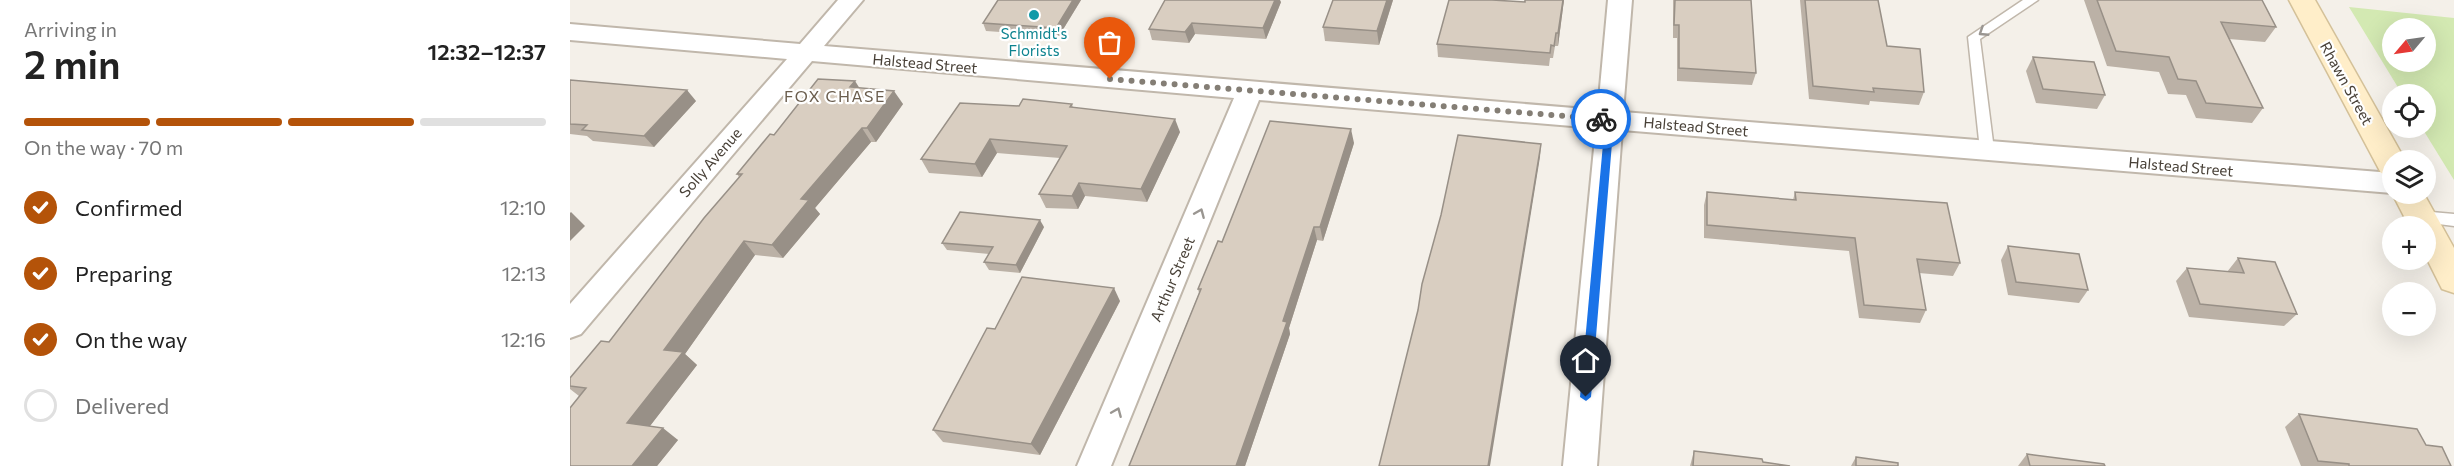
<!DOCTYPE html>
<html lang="en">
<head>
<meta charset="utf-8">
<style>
  body { margin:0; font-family:Commissioner,sans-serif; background:#f2f2f2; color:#222; height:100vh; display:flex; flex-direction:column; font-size:22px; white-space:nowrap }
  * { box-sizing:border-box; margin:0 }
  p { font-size:20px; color:#767676 }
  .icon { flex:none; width:33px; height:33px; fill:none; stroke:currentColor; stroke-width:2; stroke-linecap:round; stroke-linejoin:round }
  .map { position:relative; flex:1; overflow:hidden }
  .panel { display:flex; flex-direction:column; background:#fff; width:570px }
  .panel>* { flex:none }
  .needle { width:39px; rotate:241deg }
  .tools { position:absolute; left:1812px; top:18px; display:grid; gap:12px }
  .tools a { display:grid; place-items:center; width:54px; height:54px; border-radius:50%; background:#fff; box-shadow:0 6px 24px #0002; font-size:30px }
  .pin { position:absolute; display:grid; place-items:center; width:51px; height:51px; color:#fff; margin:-62px -26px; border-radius:50% 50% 50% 0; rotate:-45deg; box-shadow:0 0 6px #0007 }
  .pin .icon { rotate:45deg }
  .courier { position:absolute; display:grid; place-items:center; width:60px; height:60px; margin:-30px; border:4px solid #1a73e8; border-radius:50%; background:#fff; color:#222; box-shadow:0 2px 8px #0007 }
  .summary em { font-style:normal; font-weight:600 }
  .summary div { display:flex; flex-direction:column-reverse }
  .summary { display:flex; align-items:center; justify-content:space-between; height:102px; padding:0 24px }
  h1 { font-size:39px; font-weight:600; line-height:45px }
  .bar { display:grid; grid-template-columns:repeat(4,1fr); gap:9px 6px; align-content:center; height:72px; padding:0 24px }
  .bar i { height:8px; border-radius:4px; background:#e0e0e0 }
  .bar .current { background:#b45309 }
  .bar p { grid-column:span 4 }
  ol { padding:0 24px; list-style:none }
  li { display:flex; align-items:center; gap:18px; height:66px }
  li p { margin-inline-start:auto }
  li .icon { padding:6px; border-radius:50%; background:#b45309; color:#fff; stroke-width:4 }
  li:last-child { color:#767676 }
  li i { width:33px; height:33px; border:3px solid #e0e0e0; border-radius:50% }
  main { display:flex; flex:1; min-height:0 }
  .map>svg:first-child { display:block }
  .green { fill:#d3e9b2; fill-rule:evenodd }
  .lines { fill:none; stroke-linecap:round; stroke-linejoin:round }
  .service-casing { stroke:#c0b7ab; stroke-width:3 }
  .minor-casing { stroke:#c0b7ab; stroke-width:4 }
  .secondary-casing { stroke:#d4c199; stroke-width:3 }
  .service { fill:#fff; fill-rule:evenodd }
  .minor { fill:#fff; fill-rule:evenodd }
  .secondary { fill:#ffeec9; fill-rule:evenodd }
  .wall { fill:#bbb1a6 }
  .shaded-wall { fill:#989087 }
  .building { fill:#d9cec1; stroke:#989087; stroke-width:1.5 }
  .oneway { stroke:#9a9691 }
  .route { fill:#1a73e8 }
  .done { stroke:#847e75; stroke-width:6; stroke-dasharray:0 10.8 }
  .culture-dot { fill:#0f9aa8; stroke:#fff; stroke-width:2 }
  .labels { text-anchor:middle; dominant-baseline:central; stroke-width:4.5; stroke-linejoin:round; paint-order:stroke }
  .culture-label { font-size:15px; fill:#0d838f; stroke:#fff }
  .street-label { font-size:15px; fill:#484037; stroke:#fff }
  .neighbourhood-label { font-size:16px; letter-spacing:1.5px; fill:#6b5e4e; stroke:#fff }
</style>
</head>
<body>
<main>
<section class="panel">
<div class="summary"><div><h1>2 min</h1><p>Arriving in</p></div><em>12:32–12:37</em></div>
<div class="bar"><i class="current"></i><i class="current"></i><i class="current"></i><i></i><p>On the way · 70 m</p></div>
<ol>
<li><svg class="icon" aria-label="check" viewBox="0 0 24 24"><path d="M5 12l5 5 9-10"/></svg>Confirmed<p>12:10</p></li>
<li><svg class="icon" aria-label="check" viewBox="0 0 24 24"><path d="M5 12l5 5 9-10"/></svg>Preparing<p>12:13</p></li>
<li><svg class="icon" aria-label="check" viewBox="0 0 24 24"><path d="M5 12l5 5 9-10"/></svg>On the way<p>12:16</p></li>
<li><i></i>Delivered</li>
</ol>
</section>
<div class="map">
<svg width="1884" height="466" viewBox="0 0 1884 466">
  <rect width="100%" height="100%" fill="#f4f0e9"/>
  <path class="green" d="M1779,7L1884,18V180L1852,128H1856V94H1832ZM1822,28H1856V62H1822Z"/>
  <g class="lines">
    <defs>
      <g id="service">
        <polygon points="1453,0 1468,0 1410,39 1424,150 1417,155 1410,150 1398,37"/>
        <polygon points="1850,211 1884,214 1884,226 1845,221 1843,217 1845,213"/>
      </g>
      <polygon id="minor" points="268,0 293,0 254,46 1028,110 1038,0 1062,0 1053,112 1822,173 1822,193 1052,130 1027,466 993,466 1026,128 689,100 541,466 507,466 664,98 242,61 11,334 0,338 0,304 217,59 0,40 0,24 230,44"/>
      <g id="secondary">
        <polygon points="1719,0 1745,0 1835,160 1822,160 1822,176 1811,173"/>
        <polygon points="1822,193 1854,194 1884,248 1884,293 1872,289 1856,257 1856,226 1839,226"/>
      </g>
    </defs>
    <use href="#service" class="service-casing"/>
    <use href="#minor" class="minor-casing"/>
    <use href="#secondary" class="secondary-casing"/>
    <use href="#service" class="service"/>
    <use href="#minor" class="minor"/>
    <use href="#secondary" class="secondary"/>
  </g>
  <g class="wall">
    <polygon points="428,0 511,0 489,36 416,31 413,23"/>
    <polygon points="823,0 809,45 755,41 753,27"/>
    <polygon points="955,0 994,0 988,46 985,46 983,58 980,58 979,66 868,57 867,44 955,2"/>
    <polygon points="1103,0 1181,0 1186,73 1182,85 1107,81 1107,38 1103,38"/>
    <polygon points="1230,0 1308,0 1317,46 1354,92 1349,105 1300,101 1299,105 1239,99"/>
    <polygon points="1514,0 1692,0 1706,27 1695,42 1659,39 1693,108 1682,123 1626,118 1616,95 1598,94 1589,72 1537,66"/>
    <polygon points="711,2 696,39 625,34 619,43 582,40 579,29"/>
    <polygon points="1463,57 1535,95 1527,109 1466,103 1456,71"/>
    <polygon points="0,80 126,101 84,147 23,141 17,136 0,134"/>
    <polygon points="289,88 333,104 306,142 301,142 245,208 250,214 213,258 185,255 115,354 127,365 80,426 108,440 87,466 0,466 9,396 0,389 0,378 39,342 169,177 167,174"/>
    <polygon points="502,104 503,108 610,132 577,202 515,196 508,209 476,208 469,194 490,158 427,153 412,177 359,173 351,159 449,106"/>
    <polygon points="784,143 753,241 747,240 719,328 720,334 675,466 559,466 629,293 628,289 652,242"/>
    <polygon points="1137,192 1223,200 1225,192 1390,263 1383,276 1349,273 1356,310 1350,323 1289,318 1279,251 1134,238 1134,205"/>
    <polygon points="474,227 450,273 419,270 414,262 419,254 377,250 372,243"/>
    <polygon points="1438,246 1518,290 1509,303 1438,295 1431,260"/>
    <polygon points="1668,258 1727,314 1714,326 1619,317 1606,281 1617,268 1657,272"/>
    <polygon points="550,301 470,455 373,442 363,430 425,329"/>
    <polygon points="1729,414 1856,445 1881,466 1731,466 1715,427"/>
    <polygon points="1124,451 1193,462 1220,466 1120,466"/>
    <polygon points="1457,454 1535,466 1448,466"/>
    <polygon points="1286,457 1328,466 1281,466"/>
  </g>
  <g class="shaded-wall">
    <polygon points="503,0 511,0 489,36 486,28"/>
    <polygon points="705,0 710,0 711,2 696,39 693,28"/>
    <polygon points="817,0 823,0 809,45 807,31"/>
    <polygon points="993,0 994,0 988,46 988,33"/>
    <polygon points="622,23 625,34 619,43 615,32"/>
    <polygon points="285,81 294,95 280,87"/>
    <polygon points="117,90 126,101 84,147 74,136"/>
    <polygon points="324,91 333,104 306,142 297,128"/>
    <polygon points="605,119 610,132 577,202 571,189"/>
    <polygon points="292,128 301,142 245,208 250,214 213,258 202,245 231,199"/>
    <polygon points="781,129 784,143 753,241 750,227"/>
    <polygon points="420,139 427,153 412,177 405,164"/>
    <polygon points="971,144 970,157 920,466 918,466"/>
    <polygon points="509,183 515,196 508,209 502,196"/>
    <polygon points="1,212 15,226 0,241 0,213"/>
    <polygon points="470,220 474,227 450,273 446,265"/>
    <polygon points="744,227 747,240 719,328 720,334 675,466 666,466"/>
    <polygon points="174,241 185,255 115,354 127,365 73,435 57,423 94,350"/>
    <polygon points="544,288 550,301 470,455 461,444"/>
    <polygon points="93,428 108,440 87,466 62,466"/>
  </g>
  <g class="building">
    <polygon points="428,0 503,0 486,28 413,23"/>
    <polygon points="595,0 705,0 693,28 622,23 615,32 579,29"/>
    <polygon points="763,0 817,0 807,31 753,27"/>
    <polygon points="879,0 922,0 955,2 955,0 993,0 988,33 986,33 984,46 981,45 980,53 867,44"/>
    <polygon points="1105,0 1181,0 1186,73 1109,68 1109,25 1104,25"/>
    <polygon points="1235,0 1308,0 1317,46 1350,49 1354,92 1303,88 1304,92 1243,86"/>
    <polygon points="1527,0 1692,0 1706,27 1651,22 1693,108 1636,103 1626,81 1608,79 1599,57 1546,51"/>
    <polygon points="1463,57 1524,62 1535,95 1473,89"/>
    <polygon points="248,79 285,81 280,87 324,91 297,128 292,128 231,199 239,200 202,245 174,241 94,350 113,352 57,423 93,428 62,466 0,466 0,408 16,388 0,386 0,378 31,341 39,342 134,218 172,174 167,174 200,134 204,135"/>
    <polygon points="0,80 117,90 74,136 12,130 17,125 0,124"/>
    <polygon points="453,99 502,104 500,107 605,119 571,189 509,183 502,196 469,194 497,146 420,139 405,164 351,159 390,103 449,106"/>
    <polygon points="700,121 781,129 750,227 744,227 713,321 717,322 666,466 559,466 631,289 628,289 648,241 652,242"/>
    <polygon points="888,135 971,144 918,466 809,466 848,310 852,284 871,215"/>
    <polygon points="1137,192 1226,200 1225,192 1377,203 1390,263 1347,259 1356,310 1294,305 1285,238 1137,225"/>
    <polygon points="390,212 470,220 446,265 414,262 423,247 372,243"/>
    <polygon points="1438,246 1509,254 1518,290 1446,282"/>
    <polygon points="1668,258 1705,262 1727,314 1630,304 1617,268 1674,273"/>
    <polygon points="452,277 544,288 461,444 363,430 417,328 425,329"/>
    <polygon points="1729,414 1847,429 1856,445 1872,447 1881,466 1779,466 1779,464 1748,461"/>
    <polygon points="1124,451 1192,459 1193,462 1220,466 1123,466"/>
    <polygon points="1457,454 1534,464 1535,466 1460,466"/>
    <polygon points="1286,457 1328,463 1328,466 1286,466"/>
  </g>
  <defs><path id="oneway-chevron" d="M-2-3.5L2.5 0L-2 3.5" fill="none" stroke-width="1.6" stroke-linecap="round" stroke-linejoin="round" transform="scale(1.5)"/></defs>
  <g class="oneway">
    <use href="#oneway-chevron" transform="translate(1413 32) rotate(147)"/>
    <use href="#oneway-chevron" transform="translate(630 213) rotate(-67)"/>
    <use href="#oneway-chevron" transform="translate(547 412) rotate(-67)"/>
  </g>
  <polygon class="route" points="1040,116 1044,119 1021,397 1016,401 1010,397 1035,122 1026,119 1031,116"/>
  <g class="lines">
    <polyline class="done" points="540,79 1031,119"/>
  </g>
  <circle class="culture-dot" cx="464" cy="15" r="6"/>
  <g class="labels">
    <g class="culture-label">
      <text x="464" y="33">Schmidt's<tspan x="464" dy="17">Florists</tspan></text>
    </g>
    <g class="street-label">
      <text transform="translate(355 63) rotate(5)">Halstead Street</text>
      <text transform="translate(1777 83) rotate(61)">Rhawn Street</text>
      <text transform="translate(1126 126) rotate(5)">Halstead Street</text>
      <text transform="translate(140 162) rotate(-49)">Solly Avenue</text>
      <text transform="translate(1611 166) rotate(5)">Halstead Street</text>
      <text transform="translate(602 279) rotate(-67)">Arthur Street</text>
    </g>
    <g class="neighbourhood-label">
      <text x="265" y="95">FOX CHASE</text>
    </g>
  </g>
</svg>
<div class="tools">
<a><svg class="needle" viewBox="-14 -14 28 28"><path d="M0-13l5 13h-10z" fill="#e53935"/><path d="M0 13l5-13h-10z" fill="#767676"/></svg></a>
<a><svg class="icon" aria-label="locate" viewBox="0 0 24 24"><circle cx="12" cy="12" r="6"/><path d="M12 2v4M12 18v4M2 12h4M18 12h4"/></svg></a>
<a><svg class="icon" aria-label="layers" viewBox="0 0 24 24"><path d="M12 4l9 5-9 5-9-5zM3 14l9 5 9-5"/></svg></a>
<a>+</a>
<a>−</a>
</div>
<div class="pin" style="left:540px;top:79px;background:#ea580c"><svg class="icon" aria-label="bag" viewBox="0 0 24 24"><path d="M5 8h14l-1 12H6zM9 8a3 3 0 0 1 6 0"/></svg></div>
<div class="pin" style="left:1016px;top:397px;background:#1f2937"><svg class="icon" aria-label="home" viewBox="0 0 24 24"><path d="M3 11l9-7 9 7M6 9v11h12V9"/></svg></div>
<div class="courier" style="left:1031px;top:119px"><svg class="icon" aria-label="bike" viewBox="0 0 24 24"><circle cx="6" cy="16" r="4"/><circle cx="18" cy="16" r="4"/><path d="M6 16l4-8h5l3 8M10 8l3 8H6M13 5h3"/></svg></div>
</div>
</main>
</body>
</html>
